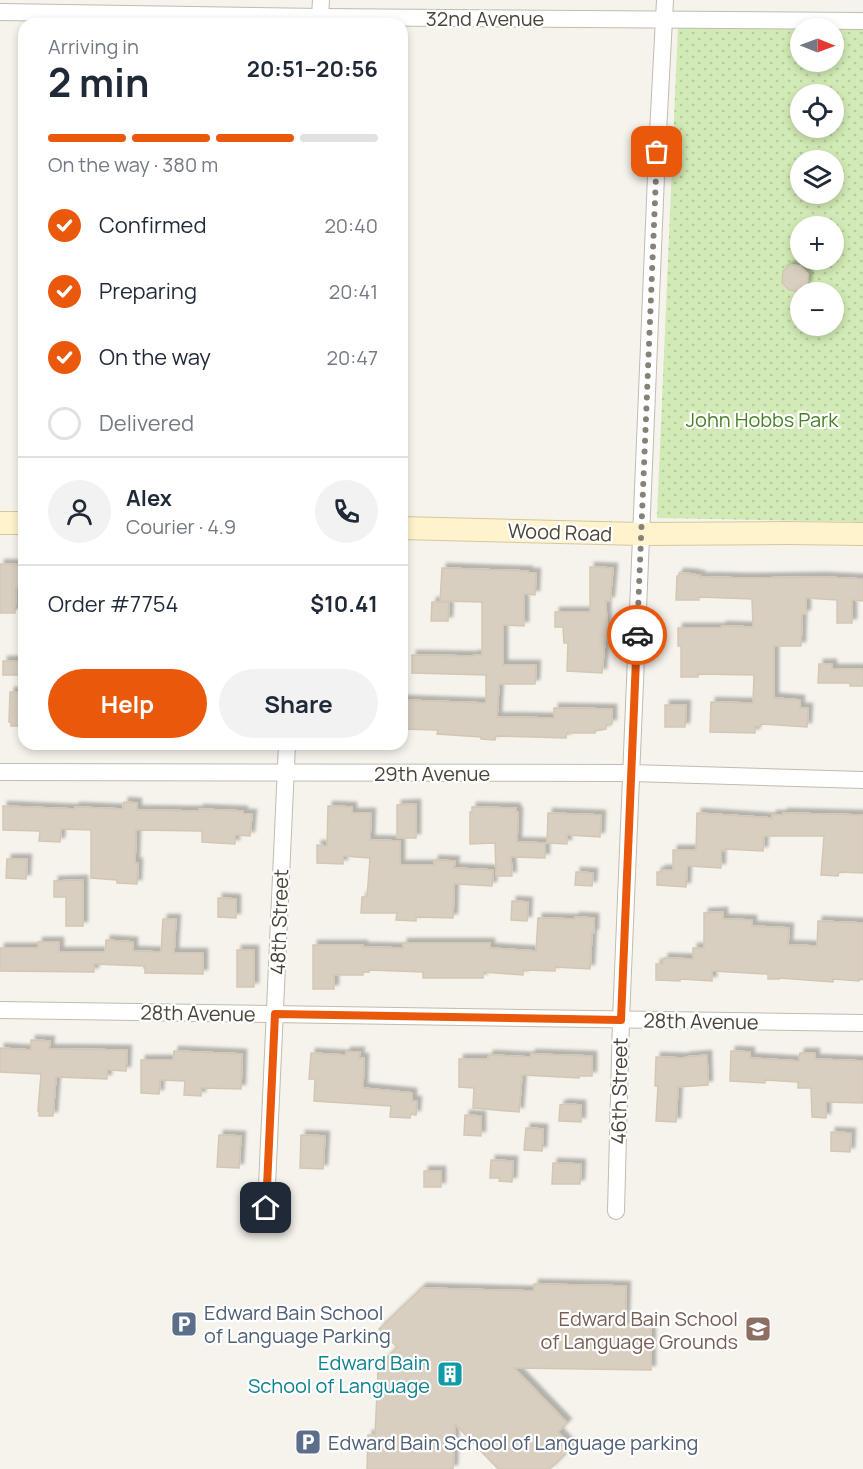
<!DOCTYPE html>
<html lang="en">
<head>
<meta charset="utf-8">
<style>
  body { margin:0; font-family:Manrope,sans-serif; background:#f2f2f3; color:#1f2937; height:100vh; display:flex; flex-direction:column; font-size:22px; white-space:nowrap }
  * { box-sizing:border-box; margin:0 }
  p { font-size:20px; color:#747a83 }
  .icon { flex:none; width:33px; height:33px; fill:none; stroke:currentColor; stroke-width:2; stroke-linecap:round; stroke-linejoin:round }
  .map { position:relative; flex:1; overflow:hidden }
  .panel { position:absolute; left:18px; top:18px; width:390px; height:732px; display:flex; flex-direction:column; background:#fff; border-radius:18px; box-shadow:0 3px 9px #0003 }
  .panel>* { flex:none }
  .needle { width:39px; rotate:91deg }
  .tools { position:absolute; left:790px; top:18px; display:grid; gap:12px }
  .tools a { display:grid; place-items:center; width:54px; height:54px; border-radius:50%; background:#fff; box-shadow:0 3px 9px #0003; font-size:30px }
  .pin { position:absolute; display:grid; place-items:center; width:51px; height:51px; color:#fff; margin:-26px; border-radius:12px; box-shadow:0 3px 9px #0006 }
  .courier { position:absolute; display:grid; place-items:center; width:60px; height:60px; margin:-30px; border:4px solid #ea580c; border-radius:50%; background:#fff; color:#222; box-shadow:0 2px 8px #0007 }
  .head em { font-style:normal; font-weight:700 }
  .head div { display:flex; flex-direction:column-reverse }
  .head { display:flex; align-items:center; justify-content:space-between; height:102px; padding:0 30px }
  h1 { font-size:39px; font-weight:700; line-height:45px }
  .bar { display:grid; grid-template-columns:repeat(4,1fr); gap:9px 6px; align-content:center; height:72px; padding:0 30px }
  .bar i { height:8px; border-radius:4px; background:#e0e1e3 }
  .bar .current { background:#ea580c }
  .bar p { grid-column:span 4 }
  .line { display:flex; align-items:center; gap:15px; padding:0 30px; border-top:2px solid #e0e1e3 }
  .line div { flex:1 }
  .round { display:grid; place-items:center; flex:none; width:63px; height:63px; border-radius:32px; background:#f2f2f3 }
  ol { padding:0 30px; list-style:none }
  li { display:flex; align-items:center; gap:18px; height:66px }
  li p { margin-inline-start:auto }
  li .icon { padding:6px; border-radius:50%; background:#ea580c; color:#fff; stroke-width:4 }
  li:last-child { color:#747a83 }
  li i { width:33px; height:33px; border:3px solid #e0e1e3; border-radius:50% }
  .primary-button { display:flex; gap:12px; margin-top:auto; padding:12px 30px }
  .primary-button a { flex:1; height:69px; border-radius:36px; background:#ea580c; color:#fff; font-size:24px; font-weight:700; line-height:69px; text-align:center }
  .primary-button a+a { background:#f2f2f3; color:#1f2937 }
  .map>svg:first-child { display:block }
  .green { fill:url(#green-dots); fill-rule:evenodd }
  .building { fill:#d8cfc1; stroke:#d3c7b4; stroke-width:1.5; filter:url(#shadow) }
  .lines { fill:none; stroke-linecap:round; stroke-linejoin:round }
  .street-casing { stroke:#c2bbae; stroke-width:18 }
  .secondary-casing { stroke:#d6c79b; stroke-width:24 }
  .street { stroke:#fff; stroke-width:16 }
  .secondary { stroke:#fff3cd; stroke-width:22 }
  .done { stroke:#878178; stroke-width:6; stroke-dasharray:0 10.8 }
  .route { stroke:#ea580c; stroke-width:8 }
  .labels { text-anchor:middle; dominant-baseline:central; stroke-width:4.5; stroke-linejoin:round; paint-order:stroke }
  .street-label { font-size:20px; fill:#4b4439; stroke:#fff }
  .park-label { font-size:20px; fill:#4a7f2a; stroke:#fff }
  .service-label { font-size:20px; fill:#4e5e75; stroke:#fff; text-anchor:start }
  .education-label { font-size:20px; fill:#785e54; stroke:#fff; text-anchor:end }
  .culture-label { font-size:20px; fill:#0d838f; stroke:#fff; text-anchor:end }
</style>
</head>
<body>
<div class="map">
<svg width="863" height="1469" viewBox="0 0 863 1469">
  <defs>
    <pattern id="green-dots" width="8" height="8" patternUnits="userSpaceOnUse" patternTransform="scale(1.5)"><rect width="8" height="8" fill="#d2eab5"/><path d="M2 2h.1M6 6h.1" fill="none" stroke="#b6ca9c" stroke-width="1.8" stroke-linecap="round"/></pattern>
    <filter id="shadow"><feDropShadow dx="4.5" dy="-4.5" stdDeviation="1.5" flood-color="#0004"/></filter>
  </defs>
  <rect width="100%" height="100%" fill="#f6f3ec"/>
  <path class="green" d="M678,25L863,29V522L657,518ZM801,28H834V62H801ZM801,94H834V128H801ZM801,160H834V194H801ZM801,226H834V260H801ZM801,292H834V326H801Z"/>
  <g class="building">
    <polygon points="791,265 800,266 808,274 807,285 800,291 789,290 782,283 783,271"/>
    <polygon points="0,564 24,565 24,588 16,588 15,613 0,613"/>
    <polygon points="590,567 613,568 610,601 606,601 607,640 605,640 602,673 567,671 568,643 564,643 563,627 555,627 555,612 590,612"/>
    <polygon points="442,568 528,571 528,573 536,573 535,595 524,594 524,626 503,625 503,665 536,665 535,684 499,684 497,717 554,718 554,708 612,709 612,724 606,724 606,729 595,731 595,733 567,733 566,738 496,736 495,740 481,739 481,737 437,734 438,730 402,729 402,700 486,703 486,675 412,673 412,655 474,656 474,655 482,655 482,602 440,601"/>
    <polygon points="679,573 694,574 693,575 700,575 699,577 746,578 822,577 863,579 863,601 852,600 852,623 837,623 837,600 806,598 806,614 802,614 801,646 774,646 774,698 800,700 800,708 808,708 807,727 761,724 761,726 755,726 755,733 710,732 711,702 753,703 754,675 698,674 698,677 681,677 681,646 678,646 678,628 721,628 722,626 753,627 752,599 699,597 699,600 676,600 677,576 679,576"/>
    <polygon points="432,602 449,602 448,621 431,621"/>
    <rect x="3" y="661" width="18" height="14"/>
    <polygon points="819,664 832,664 832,669 863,669 863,686 850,686 850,683 818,683"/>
    <polygon points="10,692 24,692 24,726 11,726 11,722 9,722"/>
    <polygon points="665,705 686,705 685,727 665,727"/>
    <polygon points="124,802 137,803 137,810 199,811 199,809 243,811 243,814 252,814 250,836 235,835 235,844 202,842 202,831 136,830 135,863 138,863 137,884 117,883 117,880 91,878 91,830 61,829 60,842 39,841 40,831 3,830 3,806 75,809 75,807 123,809"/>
    <polygon points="416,804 416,838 397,838 397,805"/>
    <polygon points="328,806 352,807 352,813 371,813 370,840 400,841 400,865 434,865 434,860 455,861 454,868 493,870 492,886 454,884 453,918 416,917 416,921 396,920 397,913 361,913 362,897 367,897 370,858 343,856 343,864 317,863 317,845 327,846"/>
    <polygon points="472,807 516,808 516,812 518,812 517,842 545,843 545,858 511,857 512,876 496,876 495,843 470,844 470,812 472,812"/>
    <polygon points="548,813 601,815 600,837 567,835 567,844 547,843"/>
    <polygon points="697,813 772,818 772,815 783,815 783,813 862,815 863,817 863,873 839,872 838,876 821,875 824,836 764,836 763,851 725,849 725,851 721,850 721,868 687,866 686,887 657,885 657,872 661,872 661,870 673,870 673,850 696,850"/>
    <polygon points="7,859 27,859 26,879 6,878"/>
    <polygon points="576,872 593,873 592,886 575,885"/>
    <polygon points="83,880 83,926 66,926 66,897 54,897 54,881"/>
    <polygon points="218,898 236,899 236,918 218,917"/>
    <polygon points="512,901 528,902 527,921 511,920"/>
    <polygon points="723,912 723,919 752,920 752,926 789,928 788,945 817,946 818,921 863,923 863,980 859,979 859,981 833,979 833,982 779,978 779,979 768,979 768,974 712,971 712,981 680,979 680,981 656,980 656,964 663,964 664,958 693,959 693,948 704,948 704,913"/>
    <polygon points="575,917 594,918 594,933 592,933 590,969 555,967 555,971 523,970 523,975 483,972 483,978 423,978 423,972 369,970 369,972 363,972 363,975 334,975 334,989 313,989 313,945 363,945 363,947 403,948 403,943 490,943 490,948 536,951 538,918 575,919"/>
    <polygon points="163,919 176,919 174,953 203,953 203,974 145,973 145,968 144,968 144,966 94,964 94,972 0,971 0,948 38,948 38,942 59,942 59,952 105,952 106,940 133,942 133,951 161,952"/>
    <rect x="237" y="950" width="17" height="37"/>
    <polygon points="31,1040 50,1041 49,1049 127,1050 126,1071 107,1070 107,1079 56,1077 53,1116 39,1116 39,1111 38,1111 41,1074 0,1072 0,1048 31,1050"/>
    <polygon points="174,1051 242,1054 241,1089 201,1088 201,1096 184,1095 185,1081 160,1080 159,1094 141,1093 141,1060 173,1060"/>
    <polygon points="731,1051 750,1052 750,1058 799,1061 800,1053 815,1053 815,1059 863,1061 863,1103 826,1102 826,1118 812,1117 811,1088 798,1088 798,1082 765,1080 765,1083 730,1081"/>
    <polygon points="346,1052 360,1052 359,1058 364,1058 363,1088 412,1093 412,1101 417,1101 416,1115 411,1114 410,1118 390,1117 391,1106 314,1101 315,1079 309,1079 311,1053 346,1055"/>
    <polygon points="531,1054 592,1056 592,1076 579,1076 579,1078 522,1075 519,1112 473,1108 474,1088 459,1087 459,1059 488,1059 489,1055 531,1057"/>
    <polygon points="707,1055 708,1085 678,1087 676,1122 656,1121 658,1086 655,1086 656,1057 685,1058 685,1057"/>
    <polygon points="565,1104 581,1105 581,1122 559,1121 560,1105"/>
    <polygon points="465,1115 481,1116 481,1136 464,1135"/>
    <polygon points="526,1128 543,1129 542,1151 524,1150"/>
    <polygon points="831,1132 851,1133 850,1152 831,1151"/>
    <polygon points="219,1135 241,1136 239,1168 217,1167"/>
    <polygon points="301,1135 325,1136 323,1169 300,1168"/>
    <polygon points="491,1160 513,1161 512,1182 499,1181 500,1178 490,1178"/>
    <polygon points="553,1163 581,1164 580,1184 552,1184"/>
    <rect x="424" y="1171" width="17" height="16"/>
    <polygon points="534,1284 626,1286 625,1324 651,1325 651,1370 514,1368 567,1423 558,1432 572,1447 550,1469 498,1469 455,1424 453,1469 367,1469 368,1435 375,1435 378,1372 381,1364 397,1347 379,1329 422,1288 534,1291"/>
  </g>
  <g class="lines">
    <defs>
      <g id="street">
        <polyline points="0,12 320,17 863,21"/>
        <polyline points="320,17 321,0"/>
        <polyline points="0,772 631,773 863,780"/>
        <polyline points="0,1010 863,1023"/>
        <polyline points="266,1208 287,744"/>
        <polyline points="616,1211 621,1020 626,898 657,152 665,0"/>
      </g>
      <g id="secondary">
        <polyline points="0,523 24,523"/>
        <polyline points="402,528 641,534 786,533 863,534"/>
      </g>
    </defs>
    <use href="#street" class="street-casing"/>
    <use href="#secondary" class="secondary-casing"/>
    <use href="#street" class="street"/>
    <use href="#secondary" class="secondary"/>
  </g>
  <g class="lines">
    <polyline class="done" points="637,635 657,152"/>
    <polyline class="route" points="266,1208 275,1014 621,1020 637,635"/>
  </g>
  <defs>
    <symbol id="parking-square" viewBox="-11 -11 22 22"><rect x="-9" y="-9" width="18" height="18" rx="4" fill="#5c6f8a" stroke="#fff"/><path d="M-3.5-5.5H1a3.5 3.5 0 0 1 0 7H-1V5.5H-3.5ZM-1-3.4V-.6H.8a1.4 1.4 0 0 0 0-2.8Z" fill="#fff"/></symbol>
    <symbol id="school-square" viewBox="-11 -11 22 22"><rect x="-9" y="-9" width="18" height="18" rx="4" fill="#8d6e63" stroke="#fff"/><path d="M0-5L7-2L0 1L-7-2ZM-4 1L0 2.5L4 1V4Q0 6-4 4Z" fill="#fff"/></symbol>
    <symbol id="building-square" viewBox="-11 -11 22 22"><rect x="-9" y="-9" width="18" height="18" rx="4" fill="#0f9aa8" stroke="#fff"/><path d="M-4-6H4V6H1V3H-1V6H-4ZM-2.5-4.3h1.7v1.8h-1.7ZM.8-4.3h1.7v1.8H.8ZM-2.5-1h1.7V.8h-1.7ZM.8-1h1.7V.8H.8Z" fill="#fff"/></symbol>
  </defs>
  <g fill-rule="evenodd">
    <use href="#parking-square" x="169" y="1309" width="30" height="30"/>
    <use href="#school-square" x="743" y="1314" width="30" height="30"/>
    <use href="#building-square" x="435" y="1359" width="30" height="30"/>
    <use href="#parking-square" x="293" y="1427" width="30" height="30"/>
  </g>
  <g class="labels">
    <g class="street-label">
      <text x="485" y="18">32nd Avenue</text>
      <text transform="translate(560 532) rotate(2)">Wood Road</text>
      <text x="432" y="773">29th Avenue</text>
      <text transform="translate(279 922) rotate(-88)">48th Street</text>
      <text transform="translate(198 1013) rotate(1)">28th Avenue</text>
      <text transform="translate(701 1021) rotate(1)">28th Avenue</text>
      <text transform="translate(619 1091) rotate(-89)">46th Street</text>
    </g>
    <g class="park-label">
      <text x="762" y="419">John Hobbs Park</text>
    </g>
    <g class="service-label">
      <text x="204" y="1312">Edward Bain School<tspan x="204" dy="23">of Language Parking</tspan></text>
      <text x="328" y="1442">Edward Bain School of Language parking</text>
    </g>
    <g class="education-label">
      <text x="738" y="1318">Edward Bain School<tspan x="738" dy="23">of Language Grounds</tspan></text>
    </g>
    <g class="culture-label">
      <text x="430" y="1362">Edward Bain<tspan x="430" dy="23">School of Language</tspan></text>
    </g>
  </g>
</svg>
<div class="tools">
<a><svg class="needle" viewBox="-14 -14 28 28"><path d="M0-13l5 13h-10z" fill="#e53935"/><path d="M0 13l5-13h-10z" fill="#747a83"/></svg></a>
<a><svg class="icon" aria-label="locate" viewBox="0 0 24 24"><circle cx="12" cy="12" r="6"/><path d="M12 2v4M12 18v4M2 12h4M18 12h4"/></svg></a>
<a><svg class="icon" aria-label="layers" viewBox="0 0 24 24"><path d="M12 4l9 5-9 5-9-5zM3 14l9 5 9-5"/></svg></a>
<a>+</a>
<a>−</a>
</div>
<div class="pin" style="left:657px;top:152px;background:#ea580c"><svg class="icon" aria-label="bag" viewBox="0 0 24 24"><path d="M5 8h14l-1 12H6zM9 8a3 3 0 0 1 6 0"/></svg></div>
<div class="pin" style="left:266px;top:1208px;background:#1f2937"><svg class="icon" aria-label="home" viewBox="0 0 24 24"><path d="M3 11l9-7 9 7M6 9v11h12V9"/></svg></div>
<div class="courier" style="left:637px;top:635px"><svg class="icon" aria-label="car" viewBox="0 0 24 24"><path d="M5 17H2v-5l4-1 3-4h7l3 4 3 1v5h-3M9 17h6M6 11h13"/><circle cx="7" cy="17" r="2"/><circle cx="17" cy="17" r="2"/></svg></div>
<section class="panel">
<div class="head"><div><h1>2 min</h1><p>Arriving in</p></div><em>20:51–20:56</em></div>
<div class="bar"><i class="current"></i><i class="current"></i><i class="current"></i><i></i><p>On the way · 380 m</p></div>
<ol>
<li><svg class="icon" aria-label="check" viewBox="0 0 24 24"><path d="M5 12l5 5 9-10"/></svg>Confirmed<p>20:40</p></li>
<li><svg class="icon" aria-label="check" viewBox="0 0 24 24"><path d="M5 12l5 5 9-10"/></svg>Preparing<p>20:41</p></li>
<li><svg class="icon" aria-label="check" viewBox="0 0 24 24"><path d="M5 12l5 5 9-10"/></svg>On the way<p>20:47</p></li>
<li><i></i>Delivered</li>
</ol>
<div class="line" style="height:108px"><a class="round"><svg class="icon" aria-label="person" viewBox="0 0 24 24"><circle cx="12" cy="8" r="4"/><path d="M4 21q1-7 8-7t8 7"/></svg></a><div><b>Alex</b><p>Courier · 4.9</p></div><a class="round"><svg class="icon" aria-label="phone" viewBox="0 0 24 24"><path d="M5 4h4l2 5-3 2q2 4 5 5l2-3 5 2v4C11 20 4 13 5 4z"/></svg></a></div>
<div class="line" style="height:78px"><div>Order #7754</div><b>$10.41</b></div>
<div class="primary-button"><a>Help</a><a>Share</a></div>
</section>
</div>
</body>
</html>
